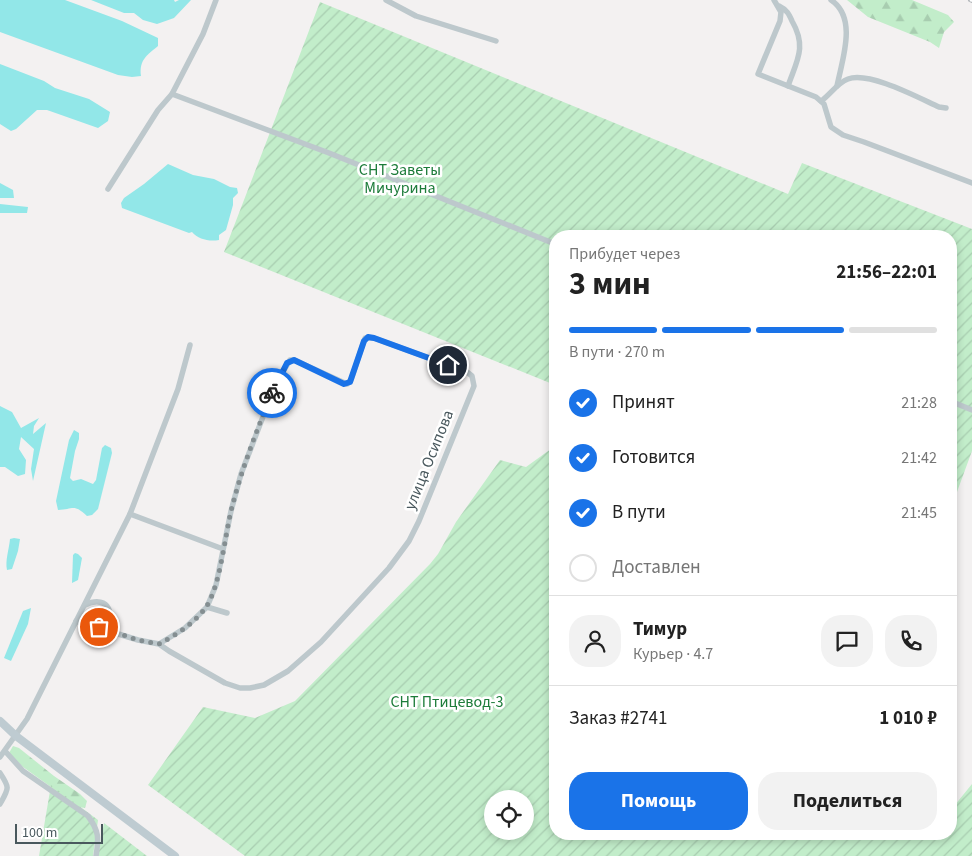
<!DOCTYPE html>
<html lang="ru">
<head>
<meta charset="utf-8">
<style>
  body { margin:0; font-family:"Source Sans 3",sans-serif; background:#f2f2f2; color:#222; height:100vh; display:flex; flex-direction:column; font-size:19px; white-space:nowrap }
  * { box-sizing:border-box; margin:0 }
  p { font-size:16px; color:#767676 }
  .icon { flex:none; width:28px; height:28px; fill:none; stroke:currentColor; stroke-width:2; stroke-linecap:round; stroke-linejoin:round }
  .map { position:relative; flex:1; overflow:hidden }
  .details { position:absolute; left:549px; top:230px; width:408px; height:610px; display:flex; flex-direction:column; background:#fff; border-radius:20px; box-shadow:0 2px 8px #0003 }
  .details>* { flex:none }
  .fabs { position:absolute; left:484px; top:790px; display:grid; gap:10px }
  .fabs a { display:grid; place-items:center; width:50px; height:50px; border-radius:50%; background:#fff; box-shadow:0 2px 8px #0003; font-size:25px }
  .scale { position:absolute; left:15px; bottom:12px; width:88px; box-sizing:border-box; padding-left:5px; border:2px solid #49585d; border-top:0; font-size:14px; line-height:18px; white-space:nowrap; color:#49585d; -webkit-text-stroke:4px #fff; paint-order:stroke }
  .pin { position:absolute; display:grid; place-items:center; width:42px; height:42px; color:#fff; margin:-21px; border:2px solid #fff; border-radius:50%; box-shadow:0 1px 5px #0007 }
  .courier { position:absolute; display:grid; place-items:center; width:50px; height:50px; margin:-25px; border:4px solid #1a73e8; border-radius:50%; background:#fff; color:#222; box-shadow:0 1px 6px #0007 }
  .headline em { font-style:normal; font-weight:700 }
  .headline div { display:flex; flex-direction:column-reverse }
  .headline { display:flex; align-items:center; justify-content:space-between; height:85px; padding:0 20px }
  h1 { font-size:32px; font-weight:700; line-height:38px }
  .bar { display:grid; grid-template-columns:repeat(4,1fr); gap:8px 5px; align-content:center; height:60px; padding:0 20px }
  .bar i { height:6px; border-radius:4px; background:#e0e0e0 }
  .bar .current { background:#1a73e8 }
  .bar p { grid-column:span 4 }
  .line { display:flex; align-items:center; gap:12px; padding:0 20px; border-top:1px solid #e0e0e0 }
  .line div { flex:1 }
  .round { display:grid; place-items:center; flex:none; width:52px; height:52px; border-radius:20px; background:#f2f2f2 }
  ol { padding:0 20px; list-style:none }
  li { display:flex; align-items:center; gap:15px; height:55px }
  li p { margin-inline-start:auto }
  li .icon { padding:5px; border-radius:50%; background:#1a73e8; color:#fff; stroke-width:4 }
  li:last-child { color:#767676 }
  li i { width:28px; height:28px; border:2px solid #e0e0e0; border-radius:50% }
  .button { display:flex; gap:10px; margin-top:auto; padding:10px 20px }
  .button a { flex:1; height:58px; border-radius:20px; background:#1a73e8; color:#fff; font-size:20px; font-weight:700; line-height:58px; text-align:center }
  .button a+a { background:#f2f2f2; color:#222 }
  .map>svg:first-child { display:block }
  .forest { fill:url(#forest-firs) }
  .garden { fill:url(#garden-furrows); fill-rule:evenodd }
  .water { fill:#92e7e8 }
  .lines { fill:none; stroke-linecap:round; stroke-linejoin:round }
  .minor { stroke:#bdc8cc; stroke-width:5.5 }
  .secondary { stroke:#becbd1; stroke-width:8 }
  .rail-casing { stroke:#b3b7ba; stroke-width:4 }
  .rail { stroke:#fff; stroke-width:2; stroke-dasharray:5.5; stroke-linecap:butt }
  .done { stroke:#848e91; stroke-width:5; stroke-dasharray:0 9 }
  .route { stroke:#1a73e8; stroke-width:6 }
  .labels { text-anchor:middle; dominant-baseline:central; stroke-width:5; stroke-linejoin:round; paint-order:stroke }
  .park-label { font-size:16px; fill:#1d7c3a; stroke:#fff }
  .street-label { font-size:16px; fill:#49585d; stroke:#fff }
</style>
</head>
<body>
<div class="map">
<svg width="972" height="856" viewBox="0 0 972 856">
  <defs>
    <pattern id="forest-firs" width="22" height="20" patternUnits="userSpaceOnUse" patternTransform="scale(1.25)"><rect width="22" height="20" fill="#c2edca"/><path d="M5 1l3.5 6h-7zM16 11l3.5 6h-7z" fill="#a8cdb0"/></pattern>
    <pattern id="garden-furrows" width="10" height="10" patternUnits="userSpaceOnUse" patternTransform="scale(1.25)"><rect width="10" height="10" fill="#c2edca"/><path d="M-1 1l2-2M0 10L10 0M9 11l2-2" fill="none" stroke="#a8cdb0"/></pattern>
  </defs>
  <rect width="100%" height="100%" fill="#f3f1f1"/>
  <g class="forest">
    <polygon points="847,0 912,0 948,15 954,22 944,32 939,48 930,42 868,17"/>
    <polygon points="13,746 19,748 54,776 80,794 87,801 85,808 79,807 23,767 9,753"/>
  </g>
  <g class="garden">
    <polygon points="320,2 788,194 802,163 972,229 972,451 950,511 950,236 555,236 555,385 224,252"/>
    <path d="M555,446V834H950V811L972,784V856H245L148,785L203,707L255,718L295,701L430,564L438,554L456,522L500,460L526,467ZM492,799H525V831H492Z"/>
    <polygon points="51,785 98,820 93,856 39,856"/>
    <polygon points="104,823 147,856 98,856"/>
  </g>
  <g class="water">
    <path d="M0,0H65L122,21L158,38V46C147,55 139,60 141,76L132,77L118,75L0,32Z"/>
    <polygon points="91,0 174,0 175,2 179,0 191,0 174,18 157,24 143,20 134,13 124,13"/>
    <polygon points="0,64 44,81 55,88 89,99 110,112 108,121 98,128 47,110 37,110 16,129 11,131 0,124"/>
    <path d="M168,164L193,175L214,179L230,187L237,188L238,193L233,198V205L226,230L219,235V240C209,242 198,239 192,232L189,233L122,208L121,203L124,198L144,184Z"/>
    <polygon points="0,183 13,190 14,198 0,198"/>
    <polygon points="0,204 28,207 27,213 0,213"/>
    <polygon points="0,406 12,412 21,428 39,418 34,426 33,434 46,423 33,481 31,469 34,449 21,437 19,449 26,460 25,474 18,476 5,467 0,467"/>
    <path d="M74,430L79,433V439L75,451L70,478L73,481L81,479L93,484L96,480L102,448L105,445L111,448L112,453L98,509L92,515L87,516C73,503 73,510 58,510L56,501L69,440Z"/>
    <path d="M14,538L20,539L18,551L12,569L7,570C5,560 9,550 10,539Z"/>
    <polygon points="75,553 78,554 82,558 78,580 72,583 73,555"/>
    <polygon points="31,608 28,624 11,661 4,658 23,611"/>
  </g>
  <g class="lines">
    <g class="minor">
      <polyline points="386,0 416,16 496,41"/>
      <polyline points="774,0 781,12 780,21 758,74 816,97 824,104 831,127 843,135 864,142 972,183"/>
      <path d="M831,0C858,18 842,60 837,86"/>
      <path d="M779,6C787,10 789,14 792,21C807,47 797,60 788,86"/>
      <polyline points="172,94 329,153 555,244"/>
      <path d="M821,101C830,95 837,83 848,79C869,71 919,98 939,107L946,108"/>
      <polyline points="108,189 158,110 172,94 203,34 216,0"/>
      <polyline points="950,401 972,410"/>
      <polyline points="130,514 223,549"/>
      <path d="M85,605C110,593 118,619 99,627"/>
      <polyline points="207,607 227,613"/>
      <polyline points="76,621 138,640 159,644 169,651 225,683 240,688 250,688 264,685 288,671 321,642 389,568 409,541 419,521 474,386 472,376 467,372 374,338 365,338 351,380 347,384 294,360 290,360 276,383 241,474 231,511 216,585 207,607 185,628 159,644"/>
      <path d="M5,751L23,771L88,816C99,831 99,838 96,856"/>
      <polyline points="0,757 27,719 130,514 178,389 190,345"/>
      <path d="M0,773C10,788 9,788 0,804"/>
    </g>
    <polyline class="secondary" points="0,721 16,736 175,856"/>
    <defs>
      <polyline id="rail" points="970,0 972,1"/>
    </defs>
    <use href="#rail" class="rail-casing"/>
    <use href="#rail" class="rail"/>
  </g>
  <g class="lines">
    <path class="done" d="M99,627L138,640L159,644C176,635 195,623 206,607C220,587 225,536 231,511C241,471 256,432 272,393"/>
    <polyline class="route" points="272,393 287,363 294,360 344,384 350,382 364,341 368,337 374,338 448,365"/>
  </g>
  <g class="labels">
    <g class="park-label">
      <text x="400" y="170">СНТ Заветы<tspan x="400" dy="18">Мичурина</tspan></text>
      <text x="447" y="702">СНТ Птицевод-3</text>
    </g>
    <g class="street-label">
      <text transform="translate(429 460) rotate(-68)">улица Осипова</text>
    </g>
  </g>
</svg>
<div class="fabs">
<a><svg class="icon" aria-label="locate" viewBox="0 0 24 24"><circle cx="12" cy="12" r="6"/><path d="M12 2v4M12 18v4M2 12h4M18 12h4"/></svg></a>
</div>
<div class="scale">100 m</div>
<div class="pin" style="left:99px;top:627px;background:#ea580c"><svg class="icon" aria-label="bag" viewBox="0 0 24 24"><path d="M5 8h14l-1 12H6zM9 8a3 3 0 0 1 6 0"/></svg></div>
<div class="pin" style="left:448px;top:365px;background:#1f2937"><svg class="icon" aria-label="home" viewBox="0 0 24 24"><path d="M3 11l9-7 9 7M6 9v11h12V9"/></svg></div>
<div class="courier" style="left:272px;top:393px"><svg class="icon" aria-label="bike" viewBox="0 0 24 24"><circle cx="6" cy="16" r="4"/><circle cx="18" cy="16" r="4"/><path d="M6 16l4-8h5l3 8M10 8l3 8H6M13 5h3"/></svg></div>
<section class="details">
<div class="headline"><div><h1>3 мин</h1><p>Прибудет через</p></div><em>21:56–22:01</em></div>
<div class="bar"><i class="current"></i><i class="current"></i><i class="current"></i><i></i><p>В пути · 270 m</p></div>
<ol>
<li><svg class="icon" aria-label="check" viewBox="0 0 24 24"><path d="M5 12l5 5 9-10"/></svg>Принят<p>21:28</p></li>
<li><svg class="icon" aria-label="check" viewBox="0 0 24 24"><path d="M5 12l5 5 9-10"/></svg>Готовится<p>21:42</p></li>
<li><svg class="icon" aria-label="check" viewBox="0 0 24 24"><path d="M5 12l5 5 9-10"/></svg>В пути<p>21:45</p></li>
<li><i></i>Доставлен</li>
</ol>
<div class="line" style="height:90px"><a class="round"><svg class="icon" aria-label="person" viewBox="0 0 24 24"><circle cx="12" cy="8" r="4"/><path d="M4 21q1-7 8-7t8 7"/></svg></a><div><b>Тимур</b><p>Курьер · 4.7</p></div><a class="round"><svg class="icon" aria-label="chat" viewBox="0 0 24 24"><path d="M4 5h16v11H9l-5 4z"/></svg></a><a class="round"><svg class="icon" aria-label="phone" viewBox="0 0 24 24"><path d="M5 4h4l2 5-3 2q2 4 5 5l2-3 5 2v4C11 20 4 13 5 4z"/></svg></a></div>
<div class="line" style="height:65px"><div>Заказ #2741</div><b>1 010 ₽</b></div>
<div class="button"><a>Помощь</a><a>Поделиться</a></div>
</section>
</div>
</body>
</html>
